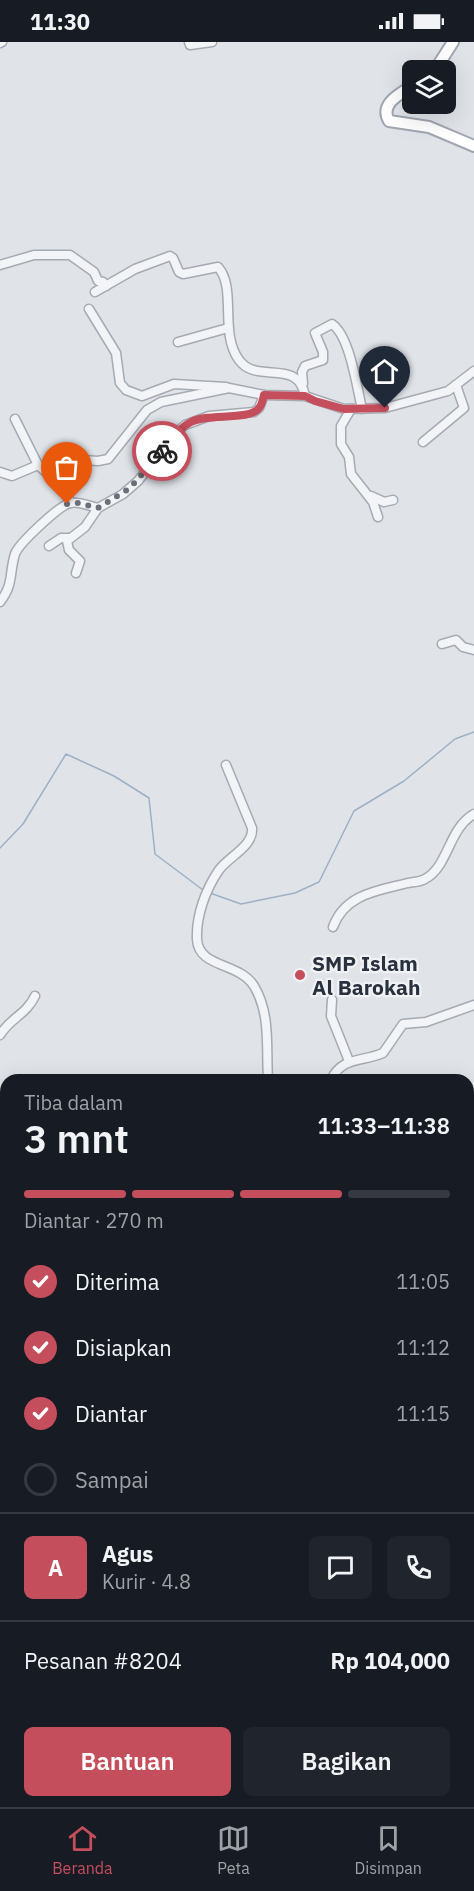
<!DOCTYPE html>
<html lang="id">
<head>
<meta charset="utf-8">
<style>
  body { margin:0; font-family:"IBM Plex Sans",sans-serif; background:#20242c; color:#f1f3f6; height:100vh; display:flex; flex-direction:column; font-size:22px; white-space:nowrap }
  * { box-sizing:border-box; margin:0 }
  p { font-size:20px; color:#9ea1a6 }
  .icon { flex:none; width:33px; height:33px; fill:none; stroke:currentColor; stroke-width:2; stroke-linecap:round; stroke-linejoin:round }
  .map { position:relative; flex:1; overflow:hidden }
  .drawer { position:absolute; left:0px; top:1032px; width:474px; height:734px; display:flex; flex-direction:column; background:#171b24; border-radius:18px 18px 0 0; box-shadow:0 6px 24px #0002 }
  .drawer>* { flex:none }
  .fabs { position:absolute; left:402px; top:18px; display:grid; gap:12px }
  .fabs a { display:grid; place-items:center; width:54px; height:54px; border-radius:9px; background:#171b24; box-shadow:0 6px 24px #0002; font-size:30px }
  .pin { position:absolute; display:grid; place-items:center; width:51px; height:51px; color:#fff; margin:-62px -26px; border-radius:50% 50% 50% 0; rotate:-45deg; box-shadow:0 0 6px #0007 }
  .pin .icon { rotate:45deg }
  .courier { position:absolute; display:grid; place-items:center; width:60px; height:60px; margin:-30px; border:4px solid #c54e5c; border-radius:50%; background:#fff; color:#222; box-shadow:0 2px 8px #0007 }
  .head em { font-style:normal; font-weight:600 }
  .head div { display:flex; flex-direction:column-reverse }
  .head { display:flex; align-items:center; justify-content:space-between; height:102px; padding:0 24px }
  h1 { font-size:39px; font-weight:600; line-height:45px }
  .bar { display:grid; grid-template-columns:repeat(4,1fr); gap:9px 6px; align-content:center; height:72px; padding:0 24px }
  .bar i { height:8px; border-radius:4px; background:#363941 }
  .bar .active { background:#c54e5c }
  .bar p { grid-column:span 4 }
  .line { display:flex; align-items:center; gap:15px; padding:0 24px; border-top:2px solid #363941 }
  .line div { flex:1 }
  .round { display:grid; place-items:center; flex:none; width:63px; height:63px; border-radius:9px; background:#20242c }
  ol { padding:0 24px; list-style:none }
  li { display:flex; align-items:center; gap:18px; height:66px }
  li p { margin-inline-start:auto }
  li .icon { padding:6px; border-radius:50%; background:#c54e5c; color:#fff; stroke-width:4 }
  li:last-child { color:#9ea1a6 }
  li i { width:33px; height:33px; border:3px solid #363941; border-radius:50% }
  .button { display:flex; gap:12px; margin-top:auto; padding:12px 24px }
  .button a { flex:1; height:69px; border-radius:9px; background:#c54e5c; color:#fff; font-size:24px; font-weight:600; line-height:69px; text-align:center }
  .button a+a { background:#20242c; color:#f1f3f6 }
  .status { display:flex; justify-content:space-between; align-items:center; height:42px; padding:0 30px; background:#171b24; direction:ltr }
  .status svg { height:16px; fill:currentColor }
  .tab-bar { display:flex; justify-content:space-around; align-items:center; height:84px; border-top:2px solid #363941; background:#171b24; font-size:16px; color:#9ea1a6 }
  .tab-bar a { display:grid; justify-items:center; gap:3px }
  .tab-bar .active { color:#c54e5c }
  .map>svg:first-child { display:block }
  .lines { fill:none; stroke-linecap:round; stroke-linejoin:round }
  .stream { stroke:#9eb0c6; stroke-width:1.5 }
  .minor-casing { stroke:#a6aab2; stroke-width:11 }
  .major-casing { stroke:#a0a7b3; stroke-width:14 }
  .highway-casing { stroke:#89909e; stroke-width:15 }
  .minor { stroke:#f3f4f7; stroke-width:8 }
  .major { stroke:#fff; stroke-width:10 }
  .highway { stroke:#fff; stroke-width:12 }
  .done { stroke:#6a6f7a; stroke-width:6; stroke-dasharray:0 10.8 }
  .route { stroke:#c54e5c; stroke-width:8 }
  .poi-dot { fill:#c54e5c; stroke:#f0f2f6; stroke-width:2 }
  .labels { text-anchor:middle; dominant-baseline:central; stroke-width:4.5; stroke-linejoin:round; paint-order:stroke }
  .poi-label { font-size:21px; font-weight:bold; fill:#2a313e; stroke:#f0f2f6; text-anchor:start }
</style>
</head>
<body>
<div class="status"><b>11:30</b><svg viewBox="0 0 49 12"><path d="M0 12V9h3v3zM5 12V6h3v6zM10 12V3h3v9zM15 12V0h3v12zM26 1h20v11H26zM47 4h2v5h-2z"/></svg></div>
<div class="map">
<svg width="474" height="1765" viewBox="0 0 474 1765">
  <rect width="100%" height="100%" fill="#e0e3e8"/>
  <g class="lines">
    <g class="stream">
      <polyline points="0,806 23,782 66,712 114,734 149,756 155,812 203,848"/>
      <polyline points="210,851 241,862 295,851 319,840 354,769 404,739 455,697 474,690"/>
    </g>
    <defs>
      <g id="minor">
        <polyline points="189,0 190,3 212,0"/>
        <polyline points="0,1 2,0"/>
        <polyline points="0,223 34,213 70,213 94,230 98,239 103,240 106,244"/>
        <path d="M95,250L135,227L170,214L173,216L179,230L183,232L218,225C237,246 219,291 239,318C257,343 298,315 305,354"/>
        <polyline points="89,267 116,311 120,341 126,348 142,354 174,342 226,345"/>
        <polyline points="178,300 228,286"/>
        <path d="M303,341L302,330L305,324L323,318V310L315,291L332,282C350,294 357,346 362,367"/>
        <polyline points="351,367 341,384 341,402 349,415 351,432 373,460 378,475"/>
        <polyline points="15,377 38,423 46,430 84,418 98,419 108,417 147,368 161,360 229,346 264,353 305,354 344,367 385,366 448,349 474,329"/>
        <polyline points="423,400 464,366 456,343"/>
        <polyline points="59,426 65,451 71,461"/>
        <polyline points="0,430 12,434 38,423"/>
        <polyline points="371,454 384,460 393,458"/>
        <polyline points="49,504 61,496 70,496"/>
        <polyline points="76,531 80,519 69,508 67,499 85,485 98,466 123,452 138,439 174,393 185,383 209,374 254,370 259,366 264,353"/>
        <path d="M0,560C14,542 9,531 15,512C19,501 59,464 70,461C79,459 89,464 98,466"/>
        <polyline points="442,602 456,598 463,605 474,608"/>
        <path d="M226,723L252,786C254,804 228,815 219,828C206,847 196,873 197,897C198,926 239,920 254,944C271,972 266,1006 268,1038"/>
        <path d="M333,885C345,852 377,849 408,841C413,840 420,840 425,837C449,824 448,787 474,772"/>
        <polyline points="332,958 331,974 349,1019"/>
        <path d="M0,993C10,976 26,973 35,954"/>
        <path d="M331,1038C342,1014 363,1020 383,1011L403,982L426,980L474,963"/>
        <polyline points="468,1244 474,1249"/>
        <polyline points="0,1286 6,1271"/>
        <polyline points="474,1329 474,1340"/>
        <polyline points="0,1330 6,1332"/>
        <polyline points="468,1391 474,1380"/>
        <polyline points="0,1437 6,1439"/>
        <polyline points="0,1549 6,1552"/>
        <polyline points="468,1723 474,1725"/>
        <polyline points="0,1758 6,1751"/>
      </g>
      <g id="major">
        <polyline points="435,28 453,0"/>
        <path d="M412,44C400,52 379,62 389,79L429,85L474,104"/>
      </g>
      <g id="highway">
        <polyline points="0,1083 6,1083"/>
        <polyline points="468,1086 474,1086"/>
      </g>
    </defs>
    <use href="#minor" class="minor-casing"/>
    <use href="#major" class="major-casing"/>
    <use href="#highway" class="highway-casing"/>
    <use href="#minor" class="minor"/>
    <use href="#major" class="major"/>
    <use href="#highway" class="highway"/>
  </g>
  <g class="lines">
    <polyline class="done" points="67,462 79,461 98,466 130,446 162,409"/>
    <path class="route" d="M162,409C172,399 177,387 191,380C207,371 250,379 259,366C262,363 263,357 264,353L305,354L315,359L344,367L385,366"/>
  </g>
  <circle class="poi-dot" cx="300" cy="933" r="6"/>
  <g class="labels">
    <g class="poi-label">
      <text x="312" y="921">SMP Islam<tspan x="312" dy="24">Al Barokah</tspan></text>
    </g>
  </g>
</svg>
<div class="fabs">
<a><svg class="icon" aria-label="layers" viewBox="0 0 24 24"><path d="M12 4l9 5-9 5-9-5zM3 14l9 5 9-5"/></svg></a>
</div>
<div class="pin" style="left:67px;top:462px;background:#ea580c"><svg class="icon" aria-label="bag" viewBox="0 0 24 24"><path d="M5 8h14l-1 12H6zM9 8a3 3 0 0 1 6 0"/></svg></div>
<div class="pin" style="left:385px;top:366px;background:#1f2937"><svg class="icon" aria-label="home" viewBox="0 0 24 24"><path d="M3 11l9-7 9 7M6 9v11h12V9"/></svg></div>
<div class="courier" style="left:162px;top:409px"><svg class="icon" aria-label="bike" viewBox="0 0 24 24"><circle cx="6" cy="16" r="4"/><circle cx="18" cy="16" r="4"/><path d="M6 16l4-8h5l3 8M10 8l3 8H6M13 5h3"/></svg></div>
<section class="drawer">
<div class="head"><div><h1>3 mnt</h1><p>Tiba dalam</p></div><em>11:33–11:38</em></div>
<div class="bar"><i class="active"></i><i class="active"></i><i class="active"></i><i></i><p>Diantar · 270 m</p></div>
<ol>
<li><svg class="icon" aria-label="check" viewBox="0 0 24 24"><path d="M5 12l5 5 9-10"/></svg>Diterima<p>11:05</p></li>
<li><svg class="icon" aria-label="check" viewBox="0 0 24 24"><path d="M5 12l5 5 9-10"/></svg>Disiapkan<p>11:12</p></li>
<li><svg class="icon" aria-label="check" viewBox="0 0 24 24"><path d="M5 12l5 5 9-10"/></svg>Diantar<p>11:15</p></li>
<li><i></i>Sampai</li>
</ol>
<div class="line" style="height:108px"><b class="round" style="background:#c54e5c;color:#fff">A</b><div><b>Agus</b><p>Kurir · 4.8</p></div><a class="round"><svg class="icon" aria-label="chat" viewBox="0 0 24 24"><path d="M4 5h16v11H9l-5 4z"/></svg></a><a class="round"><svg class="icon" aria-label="phone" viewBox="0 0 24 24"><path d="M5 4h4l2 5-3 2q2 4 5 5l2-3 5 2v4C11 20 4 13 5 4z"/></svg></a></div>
<div class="line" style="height:78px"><div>Pesanan #8204</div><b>Rp 104,000</b></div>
<div class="button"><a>Bantuan</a><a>Bagikan</a></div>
</section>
</div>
<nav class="tab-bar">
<a class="active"><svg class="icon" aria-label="home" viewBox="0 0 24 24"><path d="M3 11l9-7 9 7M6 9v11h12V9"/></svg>Beranda</a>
<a><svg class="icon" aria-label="map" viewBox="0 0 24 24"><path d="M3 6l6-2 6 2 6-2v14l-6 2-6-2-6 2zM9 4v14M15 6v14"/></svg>Peta</a>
<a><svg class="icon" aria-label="saved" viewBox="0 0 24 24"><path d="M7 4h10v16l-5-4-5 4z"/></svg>Disimpan</a>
</nav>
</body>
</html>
